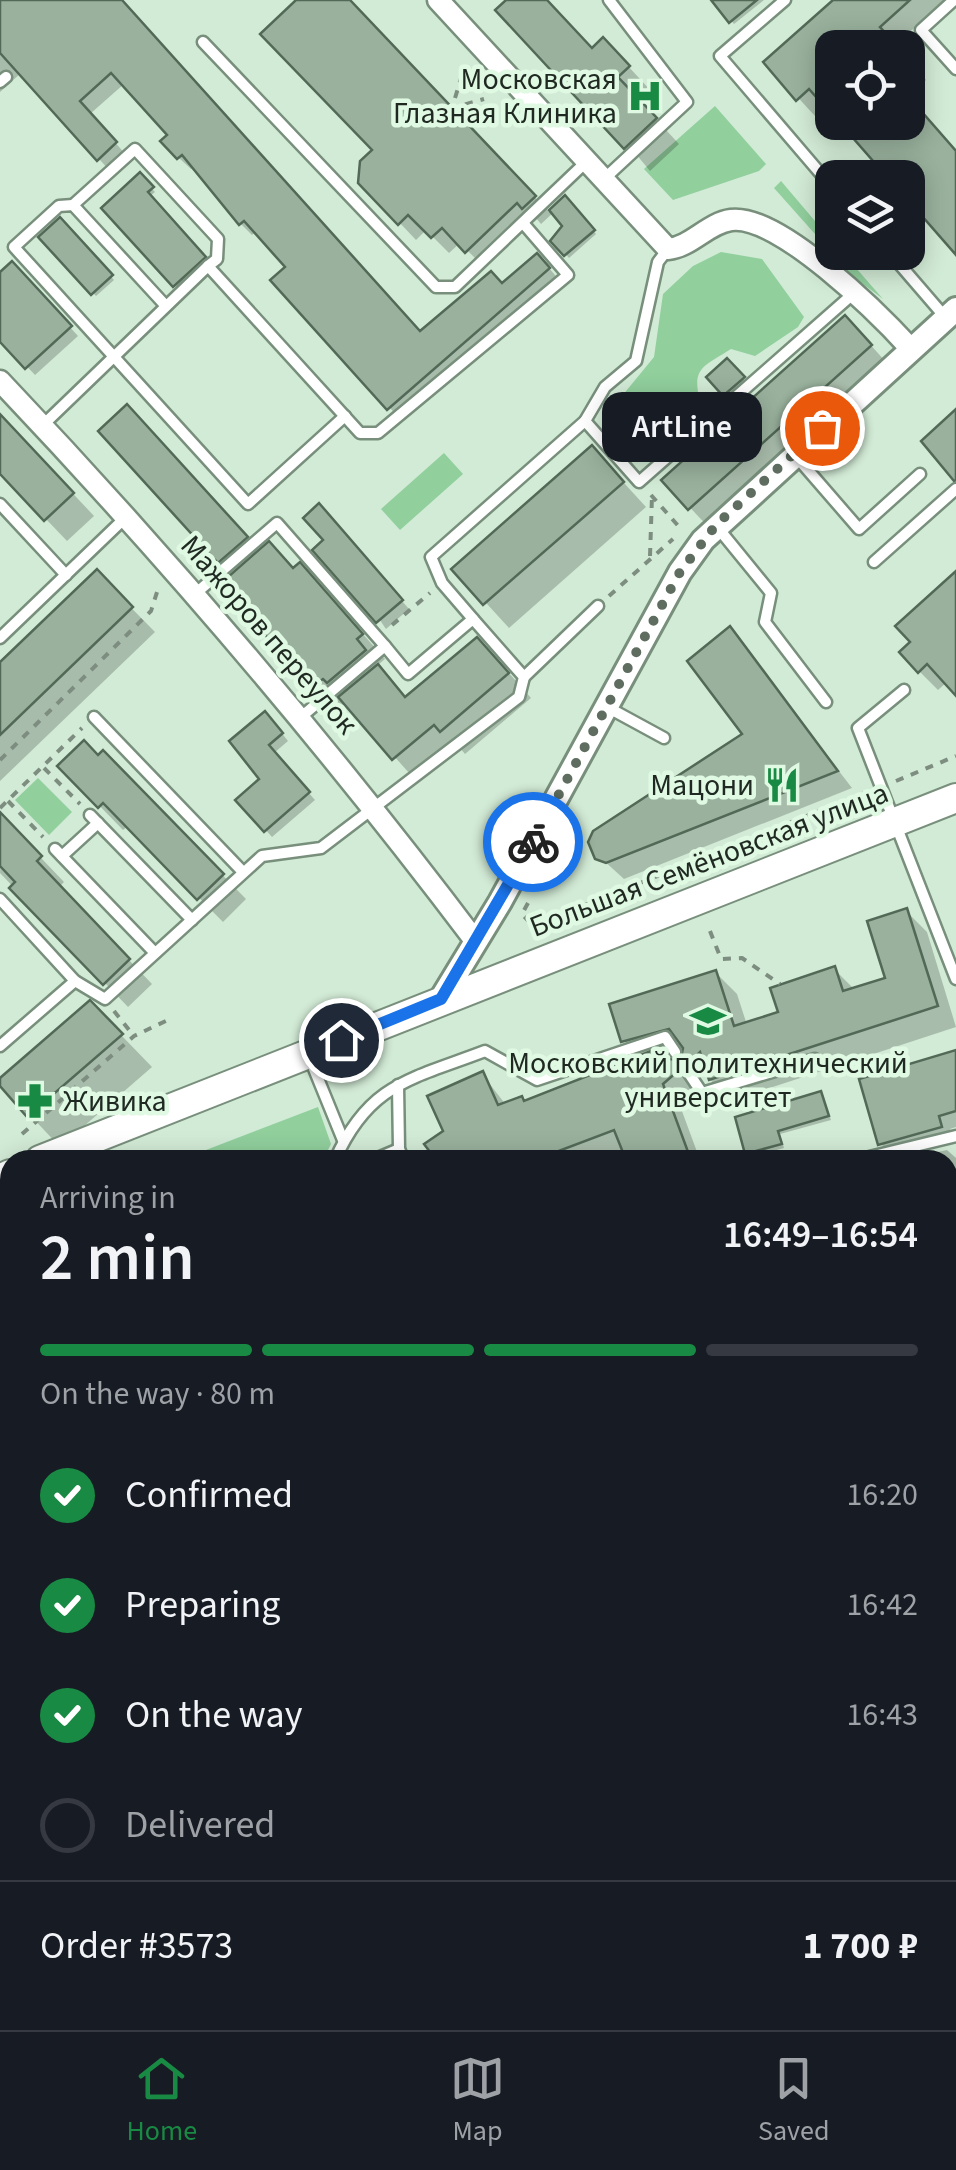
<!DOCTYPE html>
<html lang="en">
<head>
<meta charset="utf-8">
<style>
  body { margin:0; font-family:"Source Sans 3",sans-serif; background:#20242c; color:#f1f3f6; height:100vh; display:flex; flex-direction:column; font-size:38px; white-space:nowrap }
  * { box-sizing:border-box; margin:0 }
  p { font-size:32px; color:#9ea1a6 }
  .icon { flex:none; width:55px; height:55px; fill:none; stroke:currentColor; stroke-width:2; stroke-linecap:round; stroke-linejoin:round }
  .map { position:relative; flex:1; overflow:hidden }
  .drawer { position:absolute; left:0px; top:1150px; width:958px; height:880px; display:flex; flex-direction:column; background:#171b24; border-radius:30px 30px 0 0; box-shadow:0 5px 25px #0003 }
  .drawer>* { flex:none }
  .controls { position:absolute; left:815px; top:30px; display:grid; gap:20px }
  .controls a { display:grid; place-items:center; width:110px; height:110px; border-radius:20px; background:#171b24; box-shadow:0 5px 25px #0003; font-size:50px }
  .pin { position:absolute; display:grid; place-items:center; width:85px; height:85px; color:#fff; margin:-42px; border:5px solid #fff; border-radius:50%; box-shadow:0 2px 10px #0007 }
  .courier { position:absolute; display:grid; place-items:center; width:100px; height:100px; margin:-50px; border:8px solid #1a73e8; border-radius:50%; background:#fff; color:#222; box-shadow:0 2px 12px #0007 }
  .bubble { position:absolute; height:70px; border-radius:20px; background:#171b24; box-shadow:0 5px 25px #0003; font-size:32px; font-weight:600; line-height:70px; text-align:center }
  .summary em { font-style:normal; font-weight:600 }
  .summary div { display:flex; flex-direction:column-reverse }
  .summary { display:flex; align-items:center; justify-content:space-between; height:170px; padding:0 40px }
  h1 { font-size:65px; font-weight:600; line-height:75px }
  .bar { display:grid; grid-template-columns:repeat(4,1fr); gap:15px 10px; align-content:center; height:120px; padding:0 40px }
  .bar i { height:12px; border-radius:8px; background:#363941 }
  .bar .current { background:#198a43 }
  .bar p { grid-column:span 4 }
  .line { display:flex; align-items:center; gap:25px; padding:0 40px; border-top:2px solid #363941 }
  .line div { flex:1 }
  ol { padding:0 40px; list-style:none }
  li { display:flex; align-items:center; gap:30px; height:110px }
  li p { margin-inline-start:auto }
  li .icon { padding:10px; border-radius:50%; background:#198a43; color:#fff; stroke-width:4 }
  li:last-child { color:#9ea1a6 }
  li i { width:55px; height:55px; border:5px solid #363941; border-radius:50% }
  .menu { display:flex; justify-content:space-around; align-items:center; height:140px; border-top:2px solid #363941; background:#171b24; font-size:28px; color:#9ea1a6 }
  .menu a { display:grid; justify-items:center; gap:5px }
  .menu .current { color:#198a43 }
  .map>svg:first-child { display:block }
  .green { fill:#91cf9d }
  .shadow { fill:#0003 }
  .building { fill:#99b19d; stroke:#536957; stroke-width:2.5 }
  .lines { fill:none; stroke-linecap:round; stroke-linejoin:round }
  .service-casing { stroke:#788f7c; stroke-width:15 }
  .minor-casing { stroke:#788f7c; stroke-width:25 }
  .tertiary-casing { stroke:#788f7c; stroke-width:28 }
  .secondary-casing { stroke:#788f7c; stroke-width:32 }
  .path { stroke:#7d8e80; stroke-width:4; stroke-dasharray:8 8; stroke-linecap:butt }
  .service { stroke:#fff; stroke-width:10 }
  .minor { stroke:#fff; stroke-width:20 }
  .tertiary { stroke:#fff; stroke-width:22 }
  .secondary { stroke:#fff; stroke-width:28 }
  .rail { stroke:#5b6a5e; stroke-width:8; stroke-dasharray:5 10; stroke-linecap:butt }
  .done { stroke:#5e6d60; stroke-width:10; stroke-dasharray:0 18 }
  .route { stroke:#1a73e8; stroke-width:12 }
  .labels { text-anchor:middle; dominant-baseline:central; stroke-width:9; stroke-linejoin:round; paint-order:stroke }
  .poi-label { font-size:30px; fill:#1f2921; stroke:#dff9e3; text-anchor:end }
  .street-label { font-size:30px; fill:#1f2921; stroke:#dff9e3 }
</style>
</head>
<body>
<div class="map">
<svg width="956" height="2030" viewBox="0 0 956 2030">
  <rect width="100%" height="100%" fill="#d2ebd6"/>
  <g class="green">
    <polygon points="715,106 766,164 759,171 673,200 644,169"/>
    <polygon points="781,181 832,241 832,252 843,253 883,299 818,250 823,243 774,188"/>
    <path d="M721,252L762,259L804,317L798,327L755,356L731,349C701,368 691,368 701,405L663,442C645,430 623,419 622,396L654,357L663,294L693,266Z"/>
    <polygon points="444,453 463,474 400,530 381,509"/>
    <polygon points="38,778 72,812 49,835 15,800"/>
    <polygon points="318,1107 331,1144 323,1160 180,1160"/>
  </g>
  <g class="shadow">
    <polygon points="0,0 120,0 421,334 503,286 549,268 560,281 401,420 274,281 289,267 257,231 252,235 241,224 194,166 191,169 179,158 164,141 170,135 124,84 90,114 127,156 110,171 21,73 0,92"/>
    <polygon points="299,0 347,0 549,212 565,198 596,234 569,258 554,241 566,226 554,212 541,224 536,218 484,267 460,243 449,253 426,230 416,240 361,182 375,150"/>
    <polygon points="509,0 545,0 593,51 627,65 652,92 640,102 679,144 650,171"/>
    <polygon points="713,0 764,0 734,24"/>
    <polygon points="837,0 946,0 895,45 832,48 832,111 827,105 815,116 766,63"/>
    <polygon points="908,59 926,80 908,96"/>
    <polygon points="140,176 155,192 149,197 207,261 178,289 105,208"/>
    <polygon points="60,221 114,280 96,296 41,237"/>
    <polygon points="12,264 78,336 35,375 0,338 0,275"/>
    <polygon points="868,342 894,371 714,533 664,480"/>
    <polygon points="727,362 746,382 728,398 710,378"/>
    <polygon points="0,416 94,516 67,541 0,471"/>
    <polygon points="151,431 261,552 323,589 385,659 379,664 407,698 501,664 531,698 465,754 459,747 417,782 347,703 337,709 313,685 219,561"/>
    <polygon points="592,448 646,507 509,628 455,569"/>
    <polygon points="327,515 409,609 386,629 326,541"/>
    <polygon points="97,573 155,632 0,781 0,666"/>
    <polygon points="956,575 956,692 947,682 938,690 919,671 913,643"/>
    <polygon points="730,630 852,788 624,879 591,849 745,735"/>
    <polygon points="272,721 288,741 274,753 315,800 272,837 239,800 263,779"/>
    <polygon points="103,754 246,899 223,922 128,826 123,830 61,766"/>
    <polygon points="2,817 64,882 59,887 152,984 128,1007 0,873"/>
    <polygon points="906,911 927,932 956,1027 733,1100 684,1057 685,1050 666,1056 694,1080 694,1090 679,1103 700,1160 628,1160 624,1149 596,1160 439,1160 446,1132 482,1074 506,1105 526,1103 641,1058 624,1041 716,973 737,994 747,1025 781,1013 834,969 855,990 888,979"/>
    <polygon points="121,1035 152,1067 60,1147 0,1083"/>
    <polygon points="956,1052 956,1127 950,1129 954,1143 893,1157 881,1144"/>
    <polygon points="821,1093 831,1120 780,1134 784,1148 751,1157 748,1153"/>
    <polygon points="947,1150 956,1158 956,1391 948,1393 948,1160 925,1160 924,1155"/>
    <polygon points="10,1321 10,1435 0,1411 0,1325"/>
    <polygon points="956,1440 956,1529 948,1531 948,1442"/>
    <polygon points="0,1490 10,1508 10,1592 0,1582"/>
    <polygon points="956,1541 956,1562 950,1556"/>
    <polygon points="948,1618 956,1621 956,1790 948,1788"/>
    <polygon points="0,1762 10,1779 10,1857 0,1843"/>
  </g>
  <g class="building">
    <polygon points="0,0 122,0 420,331 491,271 502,283 537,253 550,268 387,410 270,280 285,267 244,221 239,225 182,155 177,159 160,141 167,135 111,73 80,101 117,142 97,161 0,53"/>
    <polygon points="296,0 350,0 536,196 522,209 517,203 465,253 442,228 431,238 408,215 398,225 358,183 360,161 372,150 260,34"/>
    <polygon points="506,0 547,0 592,48 603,37 630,66 618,77 657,118 624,149 495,10"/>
    <polygon points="711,0 757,0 729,23"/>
    <polygon points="833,0 910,0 880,27 899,48 832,48 832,115 809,89 796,101 763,62"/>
    <polygon points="908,96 956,151 956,255 908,200 908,178 888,178 839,122 908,122"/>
    <polygon points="140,172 154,187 148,192 206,257 173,287 101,208"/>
    <polygon points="565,195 595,230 564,256 550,241 562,226 549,210"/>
    <polygon points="60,217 113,275 91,295 38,237"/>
    <polygon points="12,261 72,326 25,369 0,342 0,272"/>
    <polygon points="845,315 872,345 688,510 661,480"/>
    <polygon points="727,358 745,377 723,396 706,377"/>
    <polygon points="127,404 248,537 218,563 98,431"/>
    <polygon points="956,409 956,480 954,481 921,441"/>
    <polygon points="0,414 74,493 44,521 0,474"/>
    <polygon points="592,445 624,482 483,605 451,569"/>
    <polygon points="319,503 403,600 376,623 312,550 323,540 303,518"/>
    <polygon points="269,541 293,568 300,562 363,634 357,639 366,650 327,683 323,679 311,687 220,584"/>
    <polygon points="97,569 133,607 0,735 0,662"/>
    <polygon points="956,571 956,696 927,664 918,673 899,652 910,642 895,626"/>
    <polygon points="730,626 838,771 606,863 595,859 588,842 593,831 742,734 687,661"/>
    <polygon points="477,637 509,673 440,732 434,725 392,760 338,697 378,664 405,697"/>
    <polygon points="265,711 283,733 269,745 310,792 264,832 235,800 259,779 229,741"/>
    <polygon points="84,740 98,755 103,750 224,874 197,900 103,803 98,808 57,766"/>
    <polygon points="0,812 42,856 37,861 130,959 103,985 9,888 15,882 0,866"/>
    <polygon points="907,908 938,1006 709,1080 700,1052 691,1061 681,1058 683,1048 669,1029 621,1042 609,1004 716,970 734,1026 778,1012 770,988 835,966 843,991 885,978 867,921"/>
    <polygon points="90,1000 123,1034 27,1117 0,1086 0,1078"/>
    <polygon points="661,1047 670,1059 678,1060 677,1072 663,1084 691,1160 626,1160 614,1130 535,1160 436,1160 424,1144 443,1131 427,1096 483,1071 498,1105 522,1096 524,1101"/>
    <polygon points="956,1050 956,1111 939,1116 942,1127 878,1145 859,1079"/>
    <polygon points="821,1091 829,1116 778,1131 782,1144 745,1154 735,1117"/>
  </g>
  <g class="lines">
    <defs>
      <g id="service">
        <polyline points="785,0 720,56 832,187"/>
        <polyline points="954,0 921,30 956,69"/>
        <polyline points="203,42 436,287 455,287 586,162"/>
        <polyline points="0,82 6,77"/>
        <polyline points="604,179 687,102 609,0"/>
        <polyline points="73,205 135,149 218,239 217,259 208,266"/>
        <polyline points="889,252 945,317"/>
        <polyline points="165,305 73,205 59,206 14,247 248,504 345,416"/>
        <polyline points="585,421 639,482 854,293"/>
        <polyline points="42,426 208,266 360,433 378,433 568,275 523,223"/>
        <polyline points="794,454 859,529 920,474"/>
        <polyline points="0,504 66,575"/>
        <polyline points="718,528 771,593 765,622 826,702"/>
        <polyline points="874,562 956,489"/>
        <polyline points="195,594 277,523 385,646"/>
        <polyline points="473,619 442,583 431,557 585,421 605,387 636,361 658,262 668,249"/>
        <polyline points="0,638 126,517"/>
        <polyline points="524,677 598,606"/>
        <polyline points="904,690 858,728 956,979"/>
        <polyline points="607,707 664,738"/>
        <polyline points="94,717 243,872"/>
        <polyline points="90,815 192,920"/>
        <polyline points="55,849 155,953"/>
        <polyline points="62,856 98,823"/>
        <polyline points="0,899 75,981 105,999 262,856 321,848 519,697 524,677 473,619 408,674 385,646 301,717"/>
        <polyline points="0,1046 75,981"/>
        <polyline points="308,1054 343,1140"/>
        <polyline points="684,1066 702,1093 815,1059"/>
        <polyline points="398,1085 399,1149 404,1160"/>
        <path d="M335,1160C369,1083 412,1079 485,1051L537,1080L665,1037L675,1052"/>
        <polyline points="373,1160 399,1149"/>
        <polyline points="857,1160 956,1136"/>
        <polyline points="0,1280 10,1275"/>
        <polyline points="948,1402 956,1400"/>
        <polyline points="948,1597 956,1599"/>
        <polyline points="948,1794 956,1796"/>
      </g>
      <g id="minor">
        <path d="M438,0L668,249C691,247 708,223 731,220C778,213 880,315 911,349"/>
        <path d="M0,381C170,560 328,746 476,942"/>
        <polyline points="0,1184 10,1210"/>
        <polyline points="948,1915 956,1917"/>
      </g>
      <polyline id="tertiary" points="441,999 500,902 680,572 703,540 956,309"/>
      <g id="secondary">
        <polyline points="40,1160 956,798"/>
        <polyline points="0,1179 10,1174"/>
      </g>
    </defs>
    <use href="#service" class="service-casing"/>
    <use href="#minor" class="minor-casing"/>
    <use href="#tertiary" class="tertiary-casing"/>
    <use href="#secondary" class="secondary-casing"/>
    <g class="path">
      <polyline points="462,75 452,108 484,99"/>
      <polyline points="651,495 681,529"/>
      <polyline points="650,556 652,496"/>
      <polyline points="609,596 673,539"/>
      <polyline points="392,625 430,593"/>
      <polyline points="0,760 151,611 158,589"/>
      <polyline points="44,768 80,804"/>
      <polyline points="896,781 956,756"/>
      <polyline points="8,801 43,837"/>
      <polyline points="0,808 82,728"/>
      <polyline points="528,903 522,914 533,926 864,793"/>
      <polyline points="710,931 721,959 742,958 780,984"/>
      <polyline points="114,1011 133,1035"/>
      <polyline points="22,1134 134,1036 170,1019"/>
    </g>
    <use href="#service" class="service"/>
    <use href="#minor" class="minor"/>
    <use href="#tertiary" class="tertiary"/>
    <use href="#secondary" class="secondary"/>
    <g class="rail">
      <polyline points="0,1927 10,1926"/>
      <polyline points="0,1959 10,1958"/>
      <polyline points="0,2007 10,2005"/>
      <polyline points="680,2020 734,2030"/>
      <polyline points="780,2020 828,2030"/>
      <polyline points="875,2020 921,2030"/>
      <polyline points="936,2020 956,2026"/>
    </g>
  </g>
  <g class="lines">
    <polyline class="done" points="533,842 680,572 716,525 822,428"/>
    <polyline class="route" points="341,1040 441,999 533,842"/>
  </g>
  <defs>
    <symbol id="hospital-bare" viewBox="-9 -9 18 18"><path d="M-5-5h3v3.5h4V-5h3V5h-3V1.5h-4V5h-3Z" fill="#198a43" stroke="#dff9e3" stroke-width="2.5" paint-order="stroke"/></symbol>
    <symbol id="restaurant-bare" viewBox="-9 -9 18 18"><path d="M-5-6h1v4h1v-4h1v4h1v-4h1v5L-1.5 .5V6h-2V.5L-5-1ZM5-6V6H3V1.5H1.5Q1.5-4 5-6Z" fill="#198a43" stroke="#dff9e3" stroke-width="2.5" paint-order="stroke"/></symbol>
    <symbol id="university-bare" viewBox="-9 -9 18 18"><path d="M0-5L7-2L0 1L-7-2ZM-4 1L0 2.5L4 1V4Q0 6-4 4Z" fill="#198a43" stroke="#dff9e3" stroke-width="2.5" paint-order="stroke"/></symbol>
    <symbol id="pharmacy-bare" viewBox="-9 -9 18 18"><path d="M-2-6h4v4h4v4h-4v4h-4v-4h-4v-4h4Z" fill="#198a43" stroke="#dff9e3" stroke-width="2.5" paint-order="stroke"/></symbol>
  </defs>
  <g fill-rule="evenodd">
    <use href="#hospital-bare" x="620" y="71" width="50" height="50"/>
    <use href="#restaurant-bare" x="757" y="760" width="50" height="50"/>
    <use href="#university-bare" x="683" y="996" width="50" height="50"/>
    <use href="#pharmacy-bare" x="10" y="1076" width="50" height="50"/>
  </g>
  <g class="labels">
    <g class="poi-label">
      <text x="617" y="79">Московская<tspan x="617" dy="34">Глазная Клиника</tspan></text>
      <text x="754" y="785">Мацони</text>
      <text x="708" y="1063" text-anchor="middle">Московский политехнический<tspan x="708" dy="34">университет</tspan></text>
      <text x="63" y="1101" text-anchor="start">Живика</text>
    </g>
    <g class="street-label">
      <text transform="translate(269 635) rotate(49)">Мажоров переулок</text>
      <text transform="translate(709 860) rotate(-21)">Большая Семёновская улица</text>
    </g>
  </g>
</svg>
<div class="controls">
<a><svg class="icon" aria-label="locate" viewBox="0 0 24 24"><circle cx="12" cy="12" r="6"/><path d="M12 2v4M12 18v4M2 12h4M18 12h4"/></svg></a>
<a><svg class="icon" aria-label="layers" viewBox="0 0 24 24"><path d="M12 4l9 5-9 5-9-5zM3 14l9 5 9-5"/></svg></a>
</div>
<div class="pin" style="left:822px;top:428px;background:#ea580c"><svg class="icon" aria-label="bag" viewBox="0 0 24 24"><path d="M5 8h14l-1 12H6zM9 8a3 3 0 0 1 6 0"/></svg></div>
<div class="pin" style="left:341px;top:1040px;background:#1f2937"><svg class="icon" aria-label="home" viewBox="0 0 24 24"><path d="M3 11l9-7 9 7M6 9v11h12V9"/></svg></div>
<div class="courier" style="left:533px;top:842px"><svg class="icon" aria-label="bike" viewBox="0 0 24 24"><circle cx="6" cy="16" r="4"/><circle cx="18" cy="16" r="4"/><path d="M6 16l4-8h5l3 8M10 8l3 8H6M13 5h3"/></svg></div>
<div class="bubble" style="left:602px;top:392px;width:160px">ArtLine</div>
<section class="drawer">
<div class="summary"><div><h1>2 min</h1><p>Arriving in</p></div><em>16:49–16:54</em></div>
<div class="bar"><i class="current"></i><i class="current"></i><i class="current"></i><i></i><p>On the way · 80 m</p></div>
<ol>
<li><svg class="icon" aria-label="check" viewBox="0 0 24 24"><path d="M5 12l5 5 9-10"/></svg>Confirmed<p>16:20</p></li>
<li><svg class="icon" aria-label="check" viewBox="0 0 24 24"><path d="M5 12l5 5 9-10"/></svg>Preparing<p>16:42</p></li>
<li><svg class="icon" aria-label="check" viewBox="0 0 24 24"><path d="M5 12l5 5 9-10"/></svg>On the way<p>16:43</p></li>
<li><i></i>Delivered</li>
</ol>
<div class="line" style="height:130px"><div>Order #3573</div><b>1 700 ₽</b></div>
</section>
</div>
<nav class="menu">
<a class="current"><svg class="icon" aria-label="home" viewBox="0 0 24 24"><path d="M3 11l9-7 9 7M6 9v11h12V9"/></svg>Home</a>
<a><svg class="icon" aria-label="map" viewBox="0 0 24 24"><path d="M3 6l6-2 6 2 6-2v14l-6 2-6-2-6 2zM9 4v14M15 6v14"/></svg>Map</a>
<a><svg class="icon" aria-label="saved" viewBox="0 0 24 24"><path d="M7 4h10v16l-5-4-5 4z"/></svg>Saved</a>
</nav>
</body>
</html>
